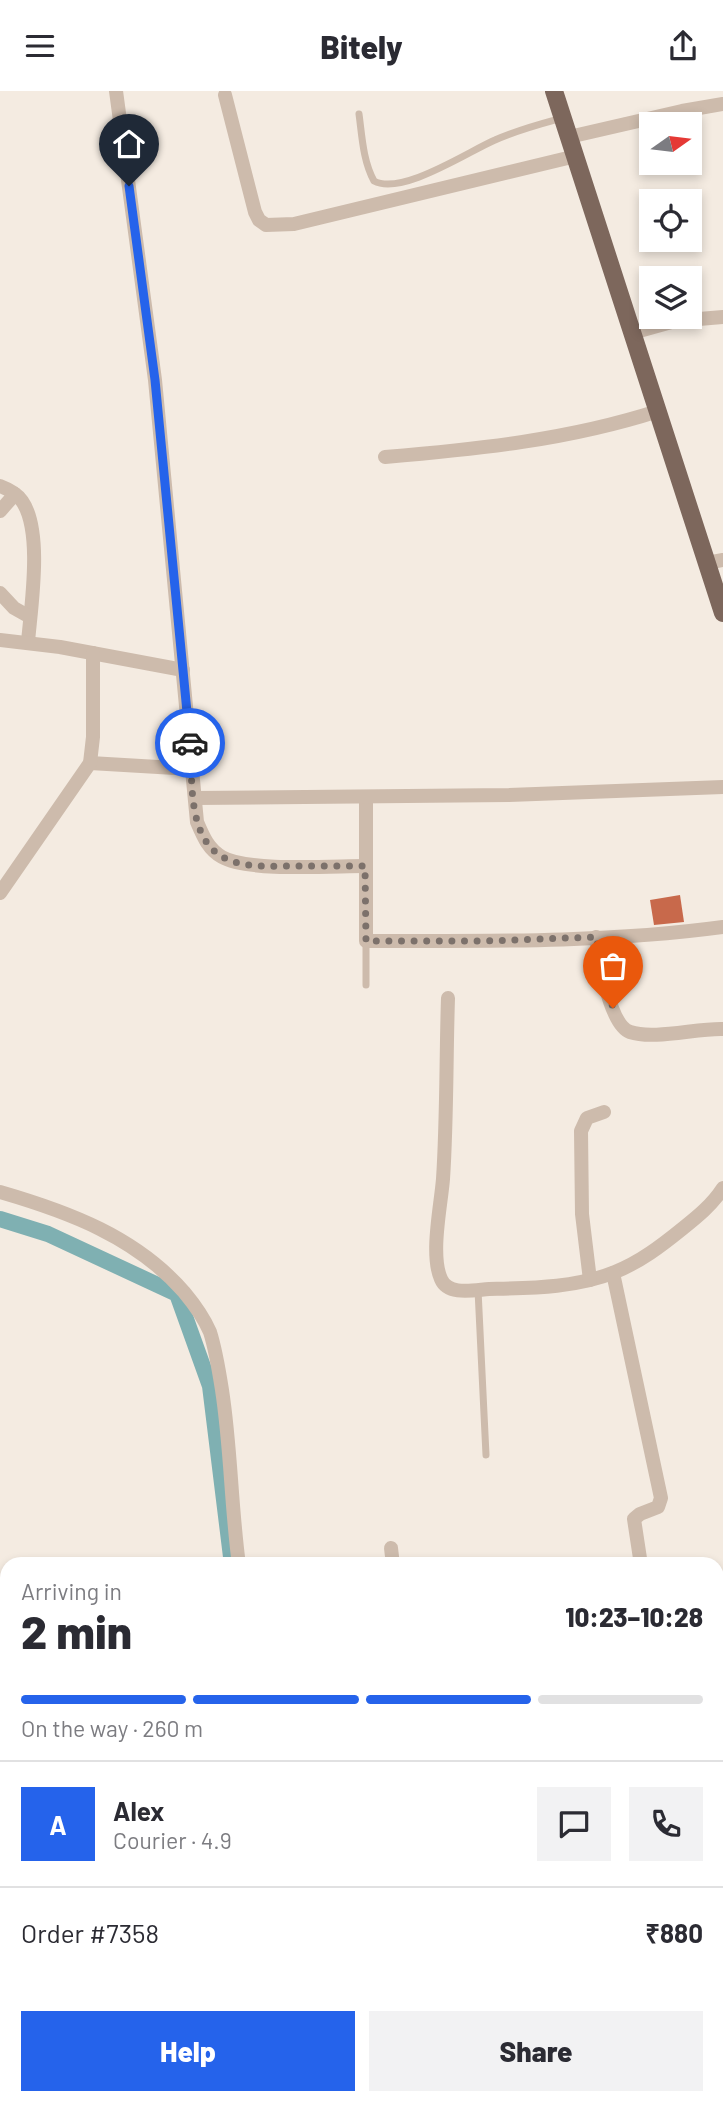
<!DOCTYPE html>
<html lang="en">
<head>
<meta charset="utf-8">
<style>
  body { margin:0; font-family:Barlow,sans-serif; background:#f2f2f3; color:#2b2b33; height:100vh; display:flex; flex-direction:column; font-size:26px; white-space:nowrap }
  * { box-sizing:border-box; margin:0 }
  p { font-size:23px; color:#7c7c81 }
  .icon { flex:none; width:38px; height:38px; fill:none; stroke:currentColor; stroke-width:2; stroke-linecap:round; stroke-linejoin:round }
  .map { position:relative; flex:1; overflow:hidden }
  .details { position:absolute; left:0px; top:1466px; width:724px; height:548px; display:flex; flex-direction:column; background:#fff; border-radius:21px 21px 0 0; box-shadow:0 4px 10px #0003 }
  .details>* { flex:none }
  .needle { width:46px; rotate:76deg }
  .fabs { position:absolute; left:639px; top:21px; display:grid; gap:14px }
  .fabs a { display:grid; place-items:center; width:63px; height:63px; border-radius:0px; background:#fff; box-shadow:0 4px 10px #0003; font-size:35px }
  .pin { position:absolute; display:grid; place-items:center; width:60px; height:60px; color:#fff; margin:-72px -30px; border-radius:50% 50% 50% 0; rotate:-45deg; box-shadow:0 0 7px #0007 }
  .pin .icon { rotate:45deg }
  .courier { position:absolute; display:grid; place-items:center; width:70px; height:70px; margin:-35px; border:5px solid #2563eb; border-radius:50%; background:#fff; color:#222; box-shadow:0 2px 9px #0007 }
  .head em { font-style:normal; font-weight:800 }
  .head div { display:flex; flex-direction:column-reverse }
  .head { display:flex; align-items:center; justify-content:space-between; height:119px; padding:0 21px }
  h1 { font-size:46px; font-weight:800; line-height:52px }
  .bar { display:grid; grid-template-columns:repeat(4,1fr); gap:10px 7px; align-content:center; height:84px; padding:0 21px }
  .bar i { height:9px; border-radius:5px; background:#e1e1e2 }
  .bar .selected { background:#2563eb }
  .bar p { grid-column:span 4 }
  .line { display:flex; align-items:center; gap:18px; padding:0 21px; border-top:2px solid #e1e1e2 }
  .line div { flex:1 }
  .round { display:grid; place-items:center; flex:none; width:74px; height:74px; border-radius:0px; background:#f2f2f3 }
  .cta { display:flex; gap:14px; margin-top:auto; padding:14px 21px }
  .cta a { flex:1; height:80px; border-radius:0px; background:#2563eb; color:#fff; font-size:28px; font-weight:800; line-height:80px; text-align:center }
  .cta a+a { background:#f2f2f3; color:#2b2b33 }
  header { display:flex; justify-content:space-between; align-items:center; height:91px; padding:0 21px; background:#fff; font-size:32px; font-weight:800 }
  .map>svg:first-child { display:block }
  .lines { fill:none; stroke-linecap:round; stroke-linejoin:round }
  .canal { stroke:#7fb0b2; stroke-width:16 }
  .building { fill:#c8694b }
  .service { stroke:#cdbbac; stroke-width:7 }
  .minor { stroke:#cdbbac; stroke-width:14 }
  .primary { stroke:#7d675c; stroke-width:18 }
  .done { stroke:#7c716b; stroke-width:7; stroke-dasharray:0 12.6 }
  .route { stroke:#2563eb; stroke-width:9 }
</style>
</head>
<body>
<header><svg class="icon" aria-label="menu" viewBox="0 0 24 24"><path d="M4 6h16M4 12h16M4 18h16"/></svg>Bitely<svg class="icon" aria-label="share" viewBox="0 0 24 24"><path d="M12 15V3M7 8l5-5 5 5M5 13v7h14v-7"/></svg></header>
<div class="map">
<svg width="723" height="2013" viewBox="0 0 723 2013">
  <rect width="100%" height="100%" fill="#f4ebe1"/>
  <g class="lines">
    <g class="canal">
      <polyline points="0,1128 48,1143 177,1203 210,1295 232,1474"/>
      <polyline points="289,2007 289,2013"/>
    </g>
  </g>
  <polygon class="building" points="680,804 684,831 654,834 650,809"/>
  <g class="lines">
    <g class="service">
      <path d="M359,23C362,45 363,70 374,90C402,105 469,60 495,49C517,39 540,33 562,27"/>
      <polyline points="366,894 366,850"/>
      <polyline points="478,1199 486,1364"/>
    </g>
    <g class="minor">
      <path d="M116,0L155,289L197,731C203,745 208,758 222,766C248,781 332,775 365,775"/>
      <polyline points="225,4 255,121 259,129 266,134 294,133 576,65"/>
      <polyline points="569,46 682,20 723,13"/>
      <polyline points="632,242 675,230 723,226"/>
      <path d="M385,366C478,358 568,349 658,320"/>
      <path d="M0,395C8,398 17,402 22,410C43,440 31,515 28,551"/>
      <polyline points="0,420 15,403"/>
      <polyline points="707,472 723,469"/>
      <polyline points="0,502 14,517 30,526"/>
      <polyline points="0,549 60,556 183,579"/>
      <polyline points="90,672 192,678"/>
      <path d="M366,706V850C485,850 605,852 723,836"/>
      <polyline points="195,707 509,704 723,696"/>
      <polyline points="0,802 90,672 93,646 93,562"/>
      <path d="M596,846C599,867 609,934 630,941C654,949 697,937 723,938"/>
      <path d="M448,907C446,967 447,1028 443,1088C441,1114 430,1164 441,1188C448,1205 474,1199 489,1198C530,1197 576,1197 615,1181C640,1171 661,1155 682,1138C697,1126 712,1114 723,1097"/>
      <path d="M0,1101C69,1121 136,1146 184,1201C194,1213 204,1227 210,1241C216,1260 219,1280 222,1299C231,1357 231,1415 239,1474"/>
      <polyline points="613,1182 661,1407 658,1416 640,1423 634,1428 641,1474"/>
      <polyline points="590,1189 582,1123 581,1040 587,1027 604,1021"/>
      <polyline points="391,1457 393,1474"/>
      <polyline points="718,1548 723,1545"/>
      <polyline points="718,1626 723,1622"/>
      <polyline points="718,1911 723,1909"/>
      <polyline points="718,1991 723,1990"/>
      <polyline points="297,2007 298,2013"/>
      <polyline points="607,2013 633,2007"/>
    </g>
    <polyline class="primary" points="554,0 723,522"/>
  </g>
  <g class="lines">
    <path class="done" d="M190,652C192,678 190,708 198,733C213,780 254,775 294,775C317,775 341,775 365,775L366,850H486L596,846L600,869L613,917"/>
    <polyline class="route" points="129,95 155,289 190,652"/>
  </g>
</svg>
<div class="fabs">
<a><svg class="needle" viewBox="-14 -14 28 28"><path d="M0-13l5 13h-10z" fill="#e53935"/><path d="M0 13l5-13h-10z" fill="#7c7c81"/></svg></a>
<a><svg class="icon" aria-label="locate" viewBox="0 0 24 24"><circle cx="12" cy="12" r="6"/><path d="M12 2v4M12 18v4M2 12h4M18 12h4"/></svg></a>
<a><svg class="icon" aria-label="layers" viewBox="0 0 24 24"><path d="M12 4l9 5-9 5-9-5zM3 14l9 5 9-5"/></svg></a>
</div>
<div class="pin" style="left:613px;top:917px;background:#ea580c"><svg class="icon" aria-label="bag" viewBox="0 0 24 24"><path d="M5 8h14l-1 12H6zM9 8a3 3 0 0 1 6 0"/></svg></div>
<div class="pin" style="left:129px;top:95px;background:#1f2937"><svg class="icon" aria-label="home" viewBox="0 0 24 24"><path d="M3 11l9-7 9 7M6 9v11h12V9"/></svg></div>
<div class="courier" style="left:190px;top:652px"><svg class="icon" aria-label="car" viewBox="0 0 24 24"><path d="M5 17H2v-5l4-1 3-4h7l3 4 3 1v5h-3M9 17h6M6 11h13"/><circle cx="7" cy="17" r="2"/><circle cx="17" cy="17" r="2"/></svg></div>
<section class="details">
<div class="head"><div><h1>2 min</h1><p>Arriving in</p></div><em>10:23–10:28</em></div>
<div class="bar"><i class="selected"></i><i class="selected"></i><i class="selected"></i><i></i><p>On the way · 260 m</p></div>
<div class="line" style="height:126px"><b class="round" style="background:#2563eb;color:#fff">A</b><div><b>Alex</b><p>Courier · 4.9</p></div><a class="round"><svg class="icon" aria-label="chat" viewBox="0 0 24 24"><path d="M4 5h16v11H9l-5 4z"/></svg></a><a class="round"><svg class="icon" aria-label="phone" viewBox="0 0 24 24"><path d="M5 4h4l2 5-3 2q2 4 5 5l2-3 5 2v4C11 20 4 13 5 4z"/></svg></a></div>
<div class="line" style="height:91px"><div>Order #7358</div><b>₹880</b></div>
<div class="cta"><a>Help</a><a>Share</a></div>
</section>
</div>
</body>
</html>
